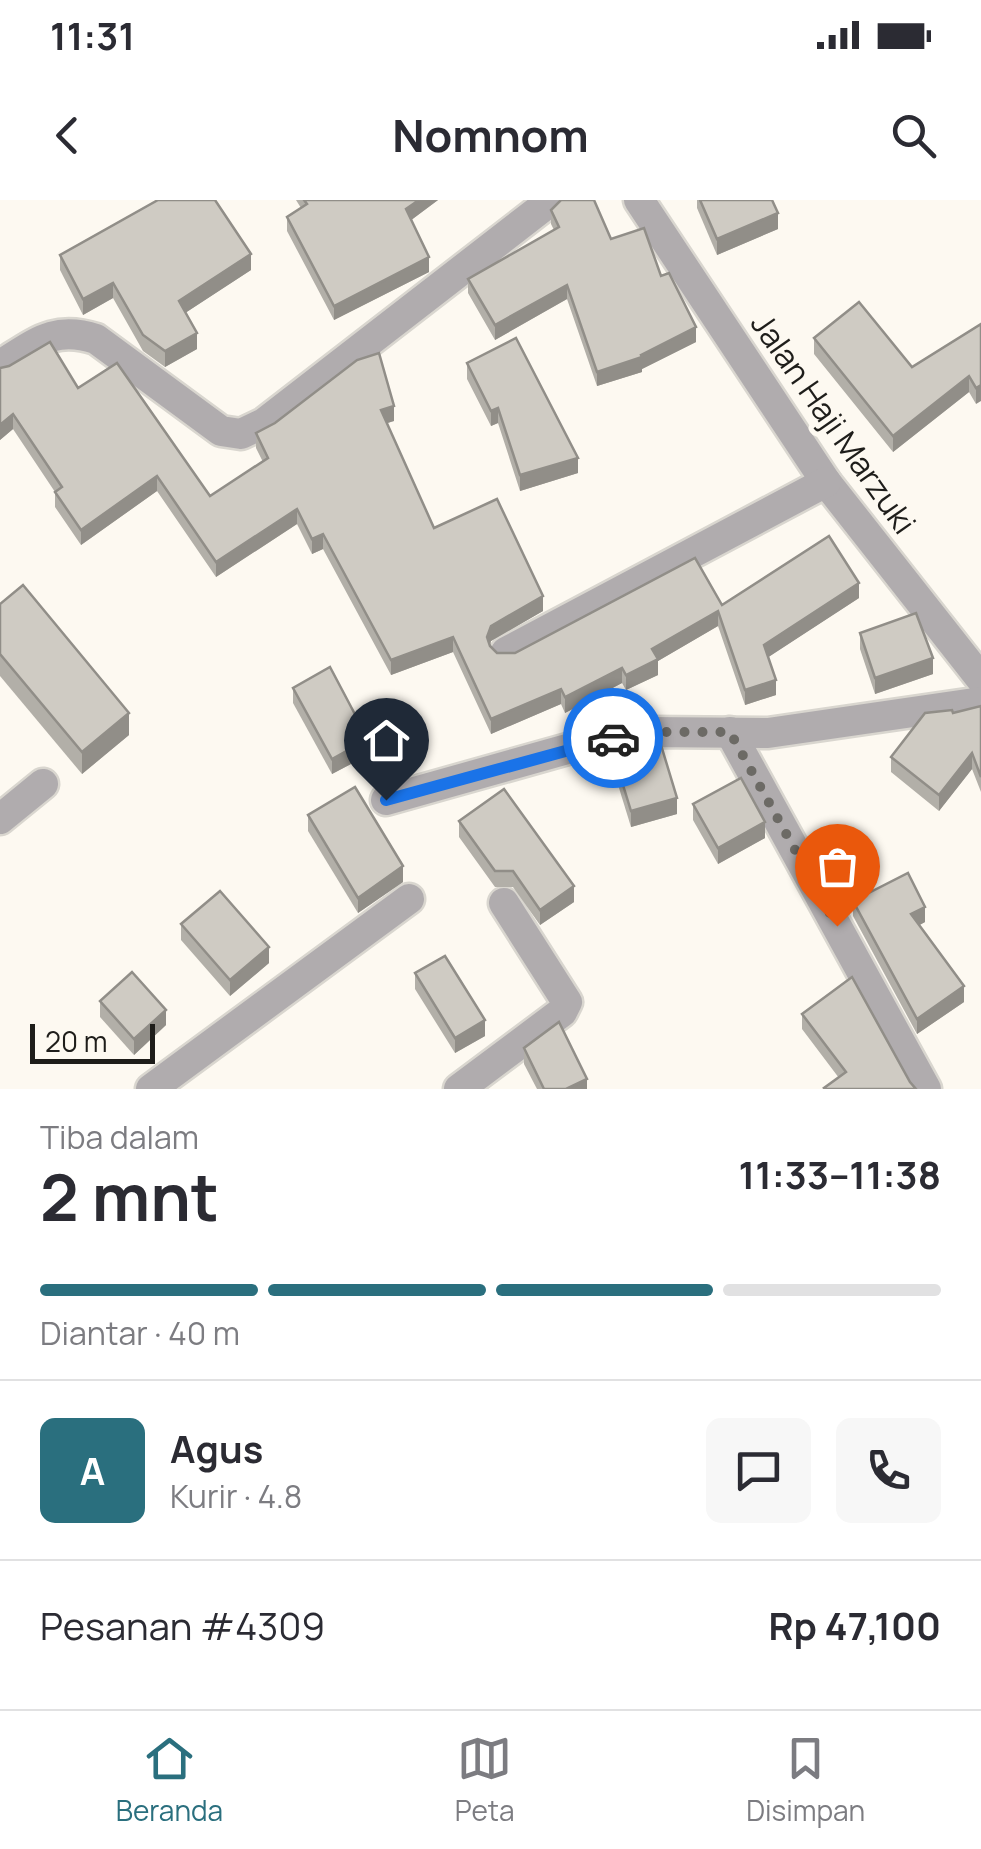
<!DOCTYPE html>
<html lang="id">
<head>
<meta charset="utf-8">
<style>
  body { margin:0; font-family:Manrope,sans-serif; background:#f7f7f7; color:#2b2b33; height:100vh; display:flex; flex-direction:column; font-size:38px; white-space:nowrap }
  * { box-sizing:border-box; margin:0 }
  p { font-size:32px; color:#7c7c81 }
  .icon { flex:none; width:55px; height:55px; fill:none; stroke:currentColor; stroke-width:2; stroke-linecap:round; stroke-linejoin:round }
  .map { position:relative; height:889px; overflow:hidden }
  .panel { display:flex; flex-direction:column; background:#fff; flex:1 }
  .panel>* { flex:none }
  .scale { position:absolute; left:30px; bottom:25px; width:125px; box-sizing:border-box; padding-left:10px; border:5px solid #1e1d1a; border-top:0; font-size:28px; line-height:35px; white-space:nowrap; color:#1e1d1a; -webkit-text-stroke:8px #fdf9f1; paint-order:stroke }
  .pin { position:absolute; display:grid; place-items:center; width:85px; height:85px; color:#fff; margin:-102px -42px; border-radius:50% 50% 50% 0; rotate:-45deg; box-shadow:0 0 10px #0007 }
  .pin .icon { rotate:45deg }
  .courier { position:absolute; display:grid; place-items:center; width:100px; height:100px; margin:-50px; border:8px solid #1a73e8; border-radius:50%; background:#fff; color:#222; box-shadow:0 2px 12px #0007 }
  .headline em { font-style:normal; font-weight:700 }
  .headline div { display:flex; flex-direction:column-reverse }
  .headline { display:flex; align-items:center; justify-content:space-between; height:170px; padding:0 40px }
  h1 { font-size:65px; font-weight:700; line-height:75px }
  .bar { display:grid; grid-template-columns:repeat(4,1fr); gap:15px 10px; align-content:center; height:120px; padding:0 40px }
  .bar i { height:12px; border-radius:8px; background:#e1e1e2 }
  .bar .on { background:#2a6f7e }
  .bar p { grid-column:span 4 }
  .line { display:flex; align-items:center; gap:25px; padding:0 40px; border-top:2px solid #e1e1e2 }
  .line div { flex:1 }
  .round { display:grid; place-items:center; flex:none; width:105px; height:105px; border-radius:15px; background:#f7f7f7 }
  .status { display:flex; justify-content:space-between; align-items:center; height:70px; padding:0 50px; background:#fff; direction:ltr }
  .status svg { height:28px; fill:currentColor }
  header { display:flex; justify-content:space-between; align-items:center; height:130px; padding:0 40px; background:#fff; font-size:45px; font-weight:700 }
  .tab-bar { display:flex; justify-content:space-around; align-items:center; height:140px; border-top:2px solid #e1e1e2; background:#fff; font-size:28px; color:#7c7c81 }
  .tab-bar a { display:grid; justify-items:center; gap:5px }
  .tab-bar .on { color:#2a6f7e }
  .map>svg:first-child { display:block }
  .lines { fill:none; stroke-linecap:round; stroke-linejoin:round }
  .minor-casing { stroke:#d9d6cf; stroke-width:35 }
  .minor { stroke:#b0acae; stroke-width:30 }
  .wall { fill:#b2afa8 }
  .shaded-wall { fill:#918e88 }
  .building { fill:#cfcbc3; stroke:#918e88; stroke-width:2.5 }
  .done { stroke:#6c6a65; stroke-width:10; stroke-dasharray:0 18 }
  .route { stroke:#1a73e8; stroke-width:12 }
  .labels { text-anchor:middle; dominant-baseline:central; stroke-width:10; stroke-linejoin:round; paint-order:stroke }
  .street-label { font-size:32px; fill:#1e1d1a; stroke:#fdf9f1 }
</style>
</head>
<body>
<div class="status"><b>11:31</b><svg viewBox="0 0 49 12"><path d="M0 12V9h3v3zM5 12V6h3v6zM10 12V3h3v9zM15 12V0h3v12zM26 1h20v11H26zM47 4h2v5h-2z"/></svg></div>
<header><svg class="icon" aria-label="back" viewBox="0 0 24 24"><path d="M15 5l-7 7 7 7"/></svg>Nomnom<svg class="icon" aria-label="search" viewBox="0 0 24 24"><circle cx="10" cy="10" r="6"/><path d="M15 15l6 6"/></svg></header>
<div class="map">
<svg width="981" height="889" viewBox="0 0 981 889">
  <rect width="100%" height="100%" fill="#fdf9f1"/>
  <g class="lines">
    <defs>
      <g id="minor">
        <polyline points="639,0 826,282 981,479"/>
        <path d="M0,165C35,144 53,125 96,139L221,231L241,234L264,223L552,0"/>
        <polyline points="506,452 826,282"/>
        <polyline points="730,532 926,889"/>
        <polyline points="386,600 603,539 649,532 768,533 981,502"/>
        <polyline points="0,619 43,584"/>
        <polyline points="151,889 409,699"/>
        <polyline points="459,889 562,812 567,802 504,703"/>
      </g>
    </defs>
    <use href="#minor" class="minor-casing"/>
    <use href="#minor" class="minor"/>
  </g>
  <g class="wall">
    <polygon points="296,0 438,0 411,20 429,72 334,120 287,31 287,17 301,8"/>
    <polygon points="697,0 772,0 778,29 717,55 697,8"/>
    <polygon points="551,10 611,39 661,76 696,142 642,169 642,172 597,186 567,99 495,140 468,93 468,79 554,30 551,24"/>
    <polygon points="60,55 251,70 185,113 197,149 165,167 143,151 113,98 83,115 60,70"/>
    <polygon points="981,124 976,204 969,192 893,252 814,154 814,138 912,167"/>
    <polygon points="467,163 578,273 520,291 498,223 491,226 467,179"/>
    <polygon points="0,168 78,188 210,296 263,262 256,248 256,233 394,221 387,223 434,328 543,411 491,441 490,445 497,453 515,453 722,405 859,398 768,457 776,495 745,505 718,426 658,461 658,475 626,490 622,483 565,513 561,504 491,534 453,452 391,475 323,349 312,354 297,324 216,377 157,291 81,345 55,307 55,292 13,229 0,240"/>
    <polygon points="0,404 129,535 82,574 0,476"/>
    <polygon points="860,433 933,474 875,494 860,449"/>
    <polygon points="293,488 368,555 332,574 293,503"/>
    <polygon points="981,506 981,592 972,569 939,611 891,572 891,557 953,513"/>
    <polygon points="611,546 677,614 631,627 611,562"/>
    <polygon points="693,604 765,638 718,664 693,620"/>
    <polygon points="308,615 403,682 358,713 308,631"/>
    <polygon points="459,621 574,702 540,725 513,687 495,687 459,637"/>
    <polygon points="853,701 925,722 919,725 964,802 917,834 853,716"/>
    <polygon points="181,724 269,763 230,796 181,740"/>
    <polygon points="415,773 485,836 455,853 415,789"/>
    <polygon points="100,801 166,825 134,855 100,817"/>
    <polygon points="802,814 910,882 916,889 824,889 839,878 802,829"/>
    <polygon points="524,848 587,889 537,889 524,864"/>
  </g>
  <g class="shaded-wall">
    <polygon points="419,0 438,0 406,24 406,9"/>
    <polygon points="778,13 778,29 717,55 717,39"/>
    <polygon points="251,54 251,70 179,117 179,101"/>
    <polygon points="429,57 429,72 334,120 334,106"/>
    <polygon points="113,83 113,98 83,115 83,99"/>
    <polygon points="567,85 567,99 495,140 495,125"/>
    <polygon points="696,127 696,142 642,169 642,172 597,186 597,172 641,155"/>
    <polygon points="197,133 197,149 165,167 165,151"/>
    <polygon points="969,176 969,192 893,252 893,236"/>
    <polygon points="981,185 981,201 976,204 976,188"/>
    <polygon points="394,206 394,221 381,225 381,210"/>
    <polygon points="498,208 498,223 491,226 491,211"/>
    <polygon points="13,214 13,229 0,240 0,225"/>
    <polygon points="578,258 578,273 520,291 520,275"/>
    <polygon points="157,276 157,291 81,345 81,330"/>
    <polygon points="297,309 297,324 216,377 216,362"/>
    <polygon points="323,334 323,349 312,354 312,339"/>
    <polygon points="859,383 859,398 764,460 764,445"/>
    <polygon points="543,396 543,411 491,441 487,452 487,437 491,426"/>
    <polygon points="718,411 718,426 658,461 658,475 626,490 626,475 652,449"/>
    <polygon points="453,437 453,452 391,475 391,460"/>
    <polygon points="933,458 933,474 875,494 875,478"/>
    <polygon points="622,468 622,483 565,513 565,497"/>
    <polygon points="776,480 776,495 745,505 745,490"/>
    <polygon points="561,489 561,504 491,534 491,519"/>
    <polygon points="129,513 129,535 82,574 82,552"/>
    <polygon points="368,539 368,555 332,574 332,559"/>
    <polygon points="972,553 972,569 939,611 939,595"/>
    <polygon points="677,598 677,614 631,627 631,611"/>
    <polygon points="765,622 765,638 718,664 718,648"/>
    <polygon points="403,666 403,682 358,713 358,698"/>
    <polygon points="574,686 574,702 540,725 540,710"/>
    <polygon points="925,707 925,722 911,730 911,714"/>
    <polygon points="269,747 269,763 230,796 230,780"/>
    <polygon points="964,786 964,802 917,834 917,819"/>
    <polygon points="166,810 166,825 134,855 134,839"/>
    <polygon points="485,820 485,836 455,853 455,838"/>
    <polygon points="587,879 587,889 566,889"/>
  </g>
  <g class="building">
    <polygon points="158,0 215,0 251,54 179,101 197,133 165,151 143,135 113,83 83,99 60,55"/>
    <polygon points="304,0 419,0 406,9 429,57 334,106 287,17 307,4"/>
    <polygon points="561,0 594,0 611,39 644,28 661,76 669,73 696,127 641,155 642,157 597,172 567,85 495,125 468,79 559,27 551,10"/>
    <polygon points="700,0 772,0 778,13 717,39"/>
    <polygon points="859,102 912,167 981,124 981,185 976,188 969,176 893,236 814,138"/>
    <polygon points="516,138 578,258 520,275 498,208 491,211 467,163"/>
    <polygon points="50,142 78,188 117,163 210,296 268,258 256,233 275,223 357,160 379,153 394,206 381,210 434,328 497,299 543,396 491,426 487,437 490,446 497,453 515,453 695,358 722,405 829,336 859,383 764,445 776,480 745,490 718,411 652,449 658,459 626,475 622,468 565,497 561,489 491,519 453,437 391,460 323,334 312,339 297,309 216,362 157,276 81,330 55,292 62,287 13,214 0,225 0,168 9,166"/>
    <polygon points="23,385 129,513 82,552 0,454 0,404"/>
    <polygon points="916,413 933,458 875,478 860,433"/>
    <polygon points="330,467 368,539 332,559 293,488"/>
    <polygon points="981,506 981,577 972,553 939,595 891,557 925,513 952,510 953,513"/>
    <polygon points="658,535 677,598 631,611 611,546"/>
    <polygon points="741,578 765,622 718,648 693,604"/>
    <polygon points="355,587 403,666 358,698 308,615"/>
    <polygon points="504,589 574,686 540,710 513,671 495,671 459,621"/>
    <polygon points="908,673 925,707 911,714 964,786 917,819 853,701"/>
    <polygon points="220,691 269,747 230,780 181,724"/>
    <polygon points="445,756 485,820 455,838 415,773"/>
    <polygon points="132,772 166,810 134,839 100,801"/>
    <polygon points="852,777 910,882 916,889 825,889 824,888 846,872 802,814"/>
    <polygon points="559,822 587,879 566,889 544,889 524,848"/>
  </g>
  <g class="lines">
    <polyline class="done" points="613,538 649,532 730,532 837,726"/>
    <polyline class="route" points="386,600 613,538"/>
  </g>
  <g class="labels">
    <g class="street-label">
      <text transform="translate(834 223) rotate(55)">Jalan Haji Marzuki</text>
    </g>
  </g>
</svg>
<div class="scale">20 m</div>
<div class="pin" style="left:837px;top:726px;background:#ea580c"><svg class="icon" aria-label="bag" viewBox="0 0 24 24"><path d="M5 8h14l-1 12H6zM9 8a3 3 0 0 1 6 0"/></svg></div>
<div class="pin" style="left:386px;top:600px;background:#1f2937"><svg class="icon" aria-label="home" viewBox="0 0 24 24"><path d="M3 11l9-7 9 7M6 9v11h12V9"/></svg></div>
<div class="courier" style="left:613px;top:538px"><svg class="icon" aria-label="car" viewBox="0 0 24 24"><path d="M5 17H2v-5l4-1 3-4h7l3 4 3 1v5h-3M9 17h6M6 11h13"/><circle cx="7" cy="17" r="2"/><circle cx="17" cy="17" r="2"/></svg></div>
</div>
<section class="panel">
<div class="headline"><div><h1>2 mnt</h1><p>Tiba dalam</p></div><em>11:33–11:38</em></div>
<div class="bar"><i class="on"></i><i class="on"></i><i class="on"></i><i></i><p>Diantar · 40 m</p></div>
<div class="line" style="height:180px"><b class="round" style="background:#2a6f7e;color:#fff">A</b><div><b>Agus</b><p>Kurir · 4.8</p></div><a class="round"><svg class="icon" aria-label="chat" viewBox="0 0 24 24"><path d="M4 5h16v11H9l-5 4z"/></svg></a><a class="round"><svg class="icon" aria-label="phone" viewBox="0 0 24 24"><path d="M5 4h4l2 5-3 2q2 4 5 5l2-3 5 2v4C11 20 4 13 5 4z"/></svg></a></div>
<div class="line" style="height:130px"><div>Pesanan #4309</div><b>Rp 47,100</b></div>
</section>
<nav class="tab-bar">
<a class="on"><svg class="icon" aria-label="home" viewBox="0 0 24 24"><path d="M3 11l9-7 9 7M6 9v11h12V9"/></svg>Beranda</a>
<a><svg class="icon" aria-label="map" viewBox="0 0 24 24"><path d="M3 6l6-2 6 2 6-2v14l-6 2-6-2-6 2zM9 4v14M15 6v14"/></svg>Peta</a>
<a><svg class="icon" aria-label="saved" viewBox="0 0 24 24"><path d="M7 4h10v16l-5-4-5 4z"/></svg>Disimpan</a>
</nav>
</body>
</html>
